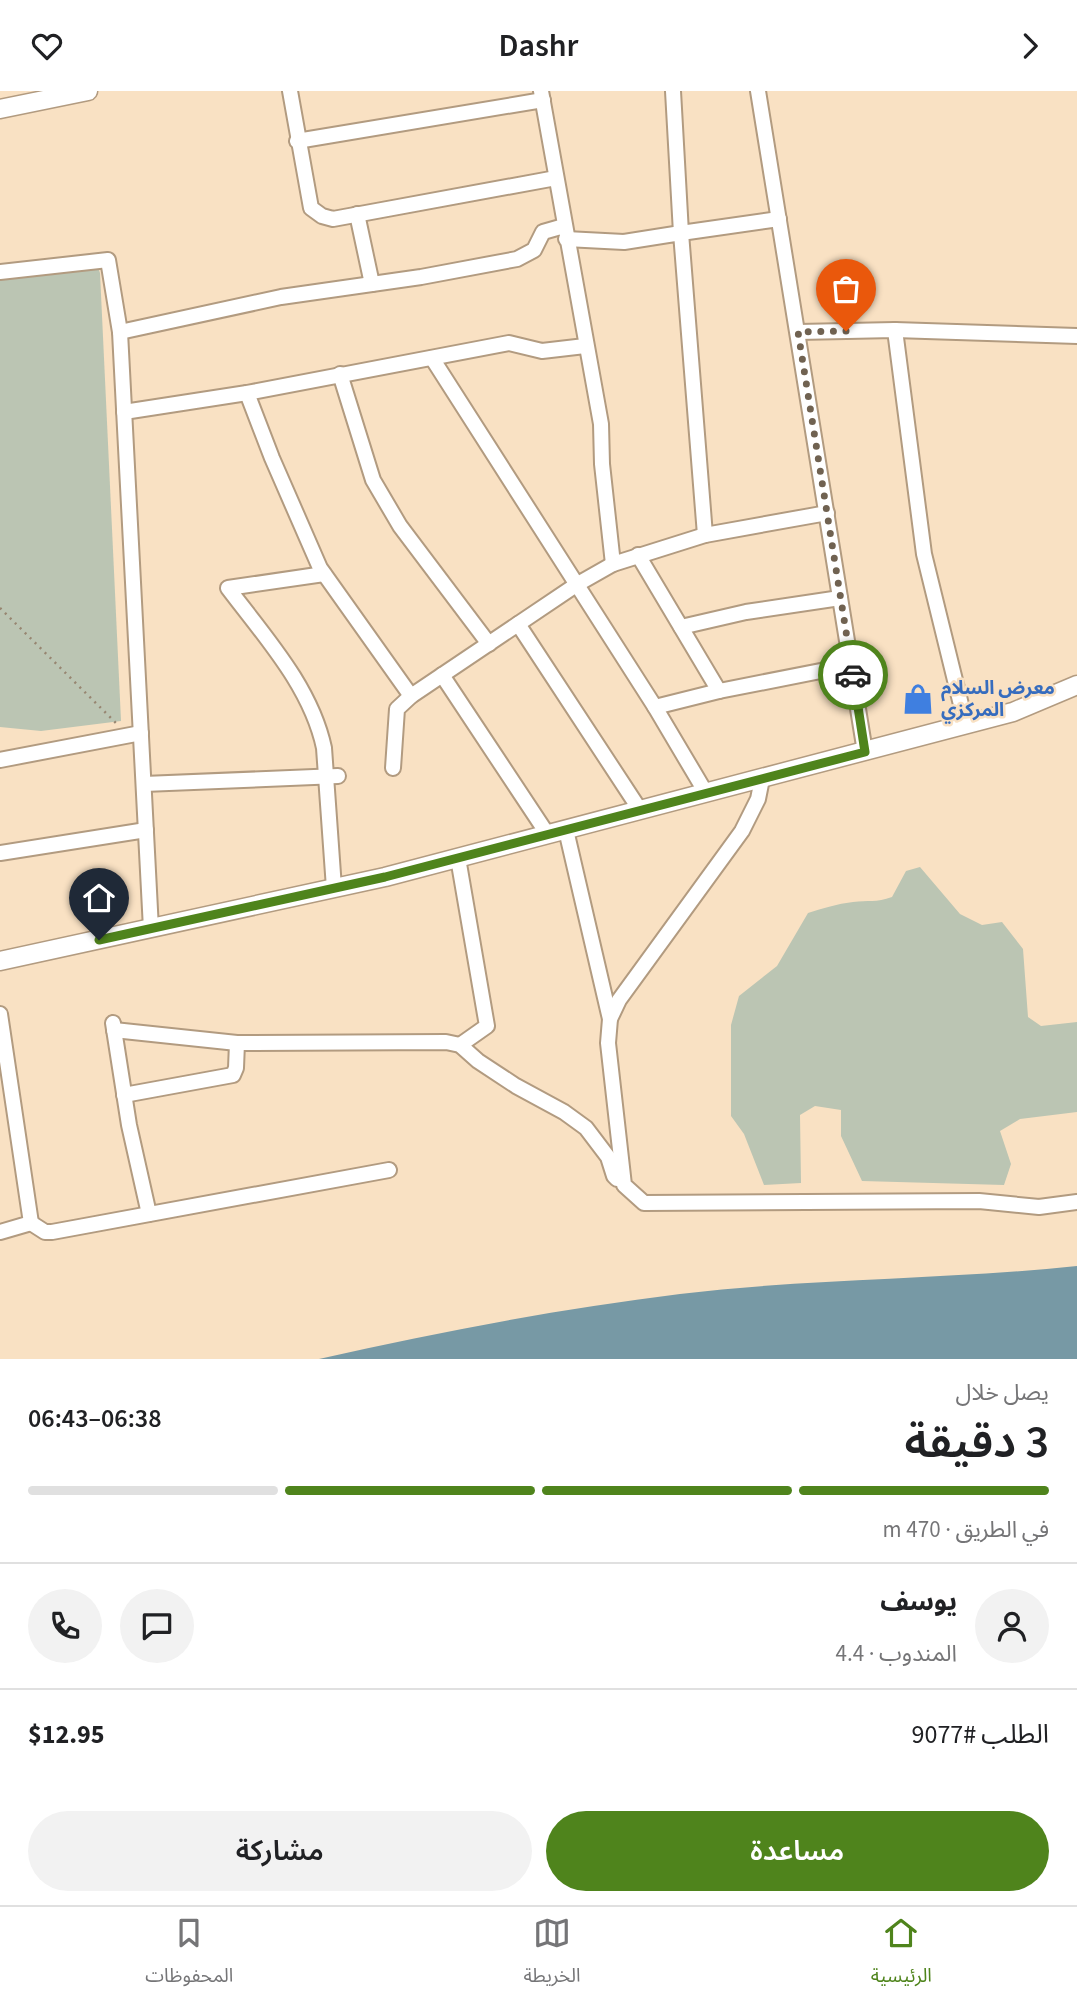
<!DOCTYPE html>
<html lang="ar">
<head>
<meta charset="utf-8">
<style>
  body { margin:0; font-family:"Source Sans 3","Noto Sans Arabic",sans-serif; background:#f2f2f2; color:#202124; direction:rtl; height:100vh; display:flex; flex-direction:column; font-size:26px; white-space:nowrap }
  * { box-sizing:border-box; margin:0 }
  p { font-size:23px; color:#757577 }
  .icon { flex:none; width:38px; height:38px; fill:none; stroke:currentColor; stroke-width:2; stroke-linecap:round; stroke-linejoin:round }
  .map { position:relative; height:1268px; overflow:hidden; direction:ltr }
  .sheet { display:flex; flex-direction:column; background:#fff; flex:1 }
  .sheet>* { flex:none }
  .pin { position:absolute; display:grid; place-items:center; width:60px; height:60px; color:#fff; margin:-72px -30px; border-radius:50% 50% 50% 0; rotate:-45deg; box-shadow:0 0 7px #0007 }
  .pin .icon { rotate:45deg }
  .courier { position:absolute; display:grid; place-items:center; width:70px; height:70px; margin:-35px; border:5px solid #4f841c; border-radius:50%; background:#fff; color:#222; box-shadow:0 2px 9px #0007 }
  .head em { font-style:normal; font-weight:600 }
  .head div { display:flex; flex-direction:column-reverse }
  .head { display:flex; align-items:center; justify-content:space-between; height:119px; padding:0 28px }
  h1 { font-size:46px; font-weight:600; line-height:52px }
  .bar { display:grid; grid-template-columns:repeat(4,1fr); gap:10px 7px; align-content:center; height:84px; padding:0 28px }
  .bar i { height:9px; border-radius:5px; background:#e0e0e0 }
  .bar .on { background:#4f841c }
  .bar p { grid-column:span 4 }
  .line { display:flex; align-items:center; gap:18px; padding:0 28px; border-top:2px solid #e0e0e0 }
  .line div { flex:1 }
  .round { display:grid; place-items:center; flex:none; width:74px; height:74px; border-radius:37px; background:#f2f2f2 }
  .button { display:flex; gap:14px; margin-top:auto; padding:14px 28px }
  .button a { flex:1; height:80px; border-radius:42px; background:#4f841c; color:#fff; font-size:28px; font-weight:600; line-height:80px; text-align:center }
  .button a+a { background:#f2f2f2; color:#202124 }
  header { display:flex; justify-content:space-between; align-items:center; height:91px; padding:0 28px; background:#fff; font-size:32px; font-weight:600 }
  .dock { display:flex; justify-content:space-around; align-items:center; height:98px; border-top:2px solid #e0e0e0; background:#fff; font-size:19px; color:#757577 }
  .dock a { display:grid; justify-items:center; gap:4px }
  .dock .on { color:#4f841c }
  .map>svg:first-child { display:block }
  .green { fill:#bbc5b3 }
  .water { fill:#7799a5 }
  .lines { fill:none; stroke-linecap:round; stroke-linejoin:round }
  .minor-casing { stroke:#b29b80; stroke-width:18 }
  .tertiary-casing { stroke:#b29b80; stroke-width:21 }
  .path { stroke:#978671; stroke-width:2.5; stroke-dasharray:2 5; stroke-linecap:butt }
  .minor { stroke:#fff; stroke-width:14 }
  .tertiary { stroke:#fff; stroke-width:18 }
  .done { stroke:#706251; stroke-width:7; stroke-dasharray:0 12.6 }
  .route { stroke:#4f841c; stroke-width:9 }
  .labels { text-anchor:middle; dominant-baseline:central; stroke-width:5; stroke-linejoin:round; paint-order:stroke }
  .shop-label { font-size:19px; font-weight:bold; fill:#366cbe; stroke:#f9e1c3; text-anchor:start }
</style>
</head>
<body>
<header><svg class="icon" aria-label="forward" viewBox="0 0 24 24"><path d="M9 5l7 7-7 7"/></svg>Dashr<svg class="icon" aria-label="heart" viewBox="0 0 24 24"><path d="M12 20l-8-8c-3-5 5-10 8-4 3-6 11-1 8 4z"/></svg></header>
<div class="map">
<svg width="1077" height="1268" viewBox="0 0 1077 1268">
  <rect width="100%" height="100%" fill="#f9e1c3"/>
  <g class="green">
    <polygon points="97,174 100,182 121,630 41,640 0,636 0,189"/>
    <path d="M920,776L960,823L982,834L1002,831L1023,858L1028,926L1041,935L1077,931V1021L1020,1028L1000,1040L1011,1073L1004,1094L862,1090L841,1045V1019L815,1015L800,1024L801,1092L764,1094L744,1043L731,1025V934L739,905L777,875L808,822C823,817 837,813 853,811C868,809 876,812 892,806L906,780Z"/>
  </g>
  <path class="water" d="M1077,1175V1268H319C438,1241 558,1218 680,1203C811,1187 945,1189 1077,1175Z"/>
  <g class="lines">
    <defs>
      <g id="minor">
        <polyline points="290,0 311,117 322,125 333,128 556,87"/>
        <polyline points="541,0 601,333 602,373 613,473"/>
        <polyline points="673,0 681,142 779,128"/>
        <polyline points="758,0 865,661"/>
        <polyline points="297,50 543,9"/>
        <polyline points="357,123 372,193"/>
        <polyline points="566,148 624,151 681,142 705,444"/>
        <polyline points="0,181 108,169 120,241 151,838"/>
        <polyline points="895,239 924,463 966,634"/>
        <polyline points="120,241 281,206 421,186 517,168 534,159 543,141 564,135"/>
        <polyline points="798,241 895,239 1077,245"/>
        <polyline points="432,267 655,616 706,702"/>
        <polyline points="340,283 373,389 400,435 489,553"/>
        <polyline points="247,302 272,367 320,477 411,605"/>
        <polyline points="124,321 247,302 509,252 542,260 585,255"/>
        <polyline points="638,464 719,600"/>
        <path d="M324,483L228,497C265,546 311,596 324,657L334,797"/>
        <polyline points="518,533 640,719"/>
        <polyline points="681,536 746,521 840,507"/>
        <polyline points="442,584 548,744"/>
        <polyline points="655,616 719,600 851,574"/>
        <polyline points="0,669 141,642"/>
        <polyline points="393,677 397,618 411,605 576,494 613,473 705,444 827,422"/>
        <polyline points="762,688 758,708 742,740 619,909 610,928 608,952 624,1094 644,1112 979,1110 1039,1116 1077,1111"/>
        <polyline points="144,693 338,685"/>
        <polyline points="566,739 610,928"/>
        <polyline points="0,762 146,739"/>
        <polyline points="458,767 487,935 460,954"/>
        <polyline points="0,923 31,1132 0,1141"/>
        <polyline points="113,932 129,1034 149,1123"/>
        <polyline points="114,939 237,952"/>
        <polyline points="124,1004 233,984 236,977 237,952 446,951 460,954 478,970 516,995 564,1021 586,1037 608,1066 614,1085 617,1088"/>
        <polyline points="31,1132 45,1141 52,1141 389,1079"/>
      </g>
      <g id="tertiary">
        <polyline points="0,18 88,0"/>
        <polyline points="0,870 385,786 1013,621 1077,594"/>
      </g>
    </defs>
    <use href="#minor" class="minor-casing"/>
    <use href="#tertiary" class="tertiary-casing"/>
    <polyline class="path" points="0,517 118,634"/>
    <use href="#minor" class="minor"/>
    <use href="#tertiary" class="tertiary"/>
  </g>
  <g class="lines">
    <polyline class="done" points="846,240 798,241 853,584"/>
    <polyline class="route" points="99,849 385,786 865,661 853,584"/>
  </g>
  <defs>
    <symbol id="shop-bare" viewBox="-9 -9 18 18"><path d="M-5-2.5h2.3a2.7 3.5 0 0 1 5.4 0H5L5.5 6h-11ZM-1.5-2.5h3a1.5 2.3 0 0 0-3 0Z" fill="#3f7fe0" stroke="#f9e1c3" stroke-width="2.5" paint-order="stroke"/></symbol>
  </defs>
  <g fill-rule="evenodd">
    <use href="#shop-bare" x="896" y="586" width="44" height="44"/>
  </g>
  <g class="labels">
    <g class="shop-label">
      <text x="941" y="597">معرض السلام<tspan x="941" dy="22">المركزي</tspan></text>
    </g>
  </g>
</svg>
<div class="pin" style="left:846px;top:240px;background:#ea580c"><svg class="icon" aria-label="bag" viewBox="0 0 24 24"><path d="M5 8h14l-1 12H6zM9 8a3 3 0 0 1 6 0"/></svg></div>
<div class="pin" style="left:99px;top:849px;background:#1f2937"><svg class="icon" aria-label="home" viewBox="0 0 24 24"><path d="M3 11l9-7 9 7M6 9v11h12V9"/></svg></div>
<div class="courier" style="left:853px;top:584px"><svg class="icon" aria-label="car" viewBox="0 0 24 24"><path d="M5 17H2v-5l4-1 3-4h7l3 4 3 1v5h-3M9 17h6M6 11h13"/><circle cx="7" cy="17" r="2"/><circle cx="17" cy="17" r="2"/></svg></div>
</div>
<section class="sheet">
<div class="head"><div><h1>3 دقيقة</h1><p>يصل خلال</p></div><em>06:38–06:43</em></div>
<div class="bar"><i class="on"></i><i class="on"></i><i class="on"></i><i></i><p>في الطريق · 470 m</p></div>
<div class="line" style="height:126px"><a class="round"><svg class="icon" aria-label="person" viewBox="0 0 24 24"><circle cx="12" cy="8" r="4"/><path d="M4 21q1-7 8-7t8 7"/></svg></a><div><b>يوسف</b><p>المندوب · 4.4</p></div><a class="round"><svg class="icon" aria-label="chat" viewBox="0 0 24 24"><path d="M4 5h16v11H9l-5 4z"/></svg></a><a class="round"><svg class="icon" aria-label="phone" viewBox="0 0 24 24"><path d="M5 4h4l2 5-3 2q2 4 5 5l2-3 5 2v4C11 20 4 13 5 4z"/></svg></a></div>
<div class="line" style="height:91px"><div>الطلب #9077</div><b>$12.95</b></div>
<div class="button"><a>مساعدة</a><a>مشاركة</a></div>
</section>
<nav class="dock">
<a class="on"><svg class="icon" aria-label="home" viewBox="0 0 24 24"><path d="M3 11l9-7 9 7M6 9v11h12V9"/></svg>الرئيسية</a>
<a><svg class="icon" aria-label="map" viewBox="0 0 24 24"><path d="M3 6l6-2 6 2 6-2v14l-6 2-6-2-6 2zM9 4v14M15 6v14"/></svg>الخريطة</a>
<a><svg class="icon" aria-label="saved" viewBox="0 0 24 24"><path d="M7 4h10v16l-5-4-5 4z"/></svg>المحفوظات</a>
</nav>
</body>
</html>
